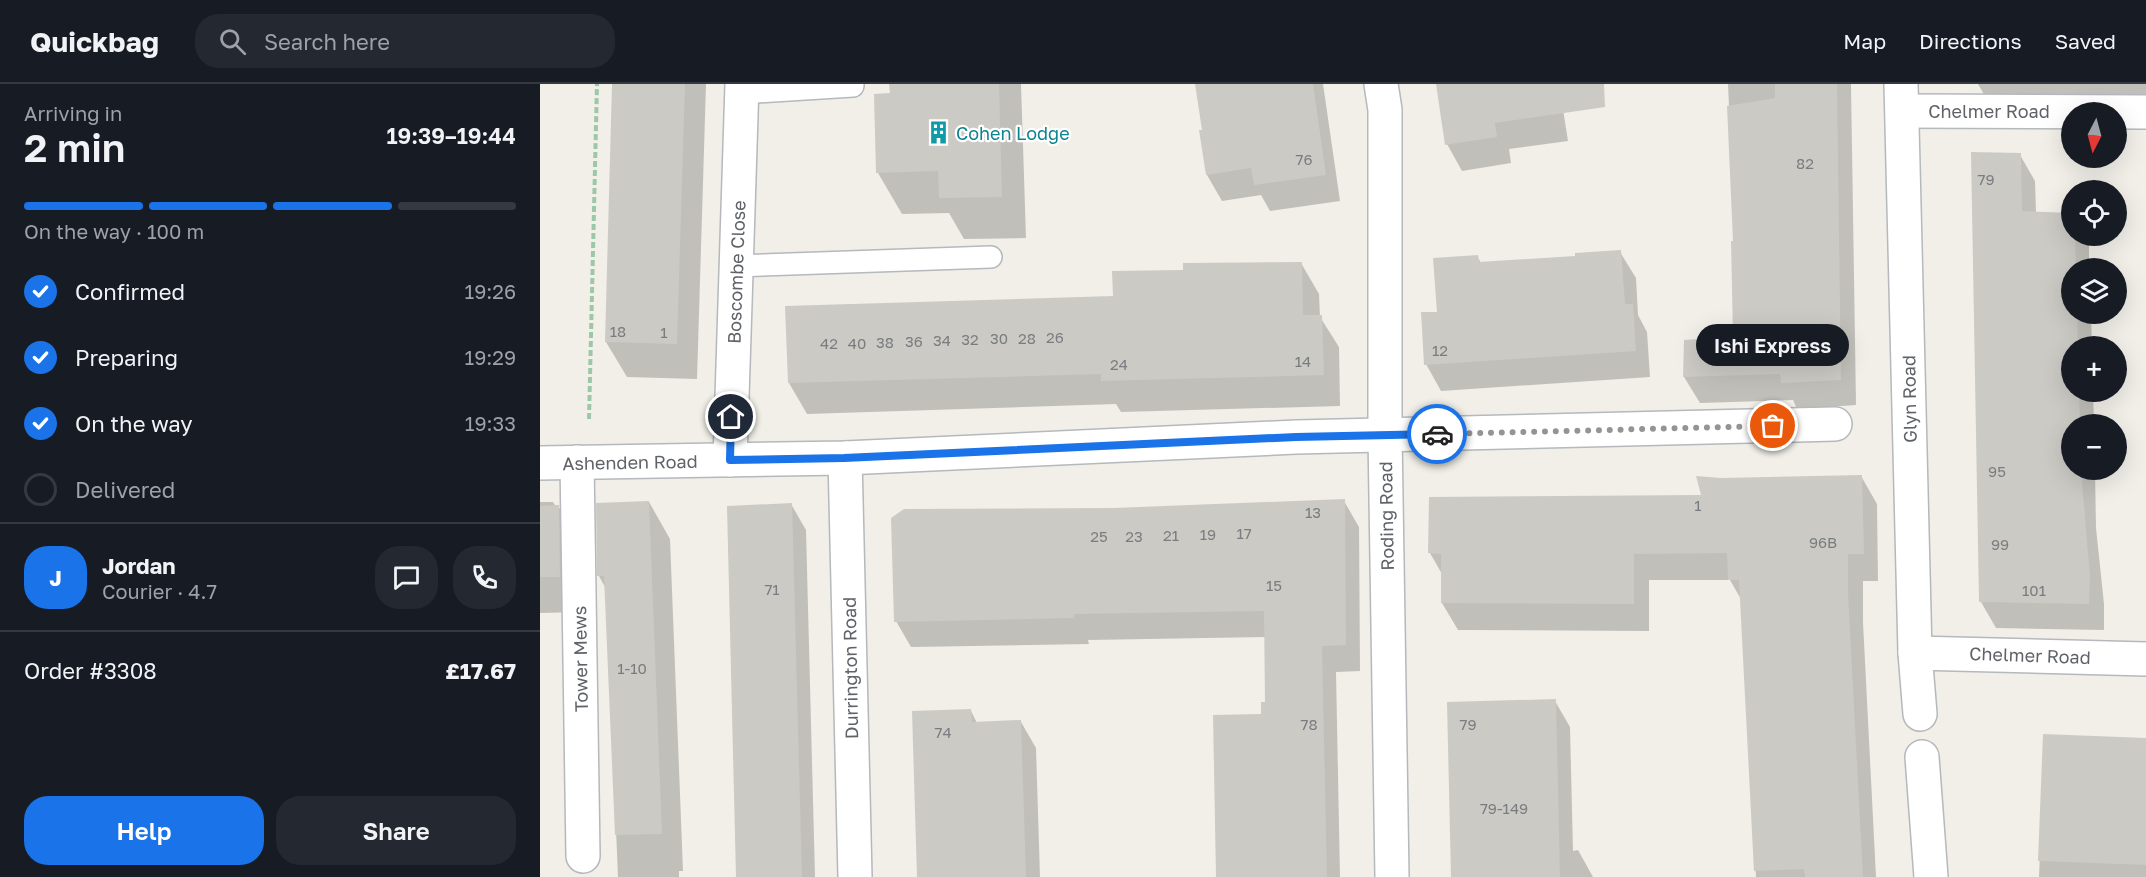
<!DOCTYPE html>
<html lang="en">
<head>
<meta charset="utf-8">
<style>
  body { margin:0; font-family:"Golos Text",sans-serif; background:#242831; color:#f1f3f6; height:100vh; display:flex; flex-direction:column; font-size:22px; white-space:nowrap }
  * { box-sizing:border-box; margin:0 }
  p { font-size:20px; color:#9ea1a6 }
  .icon { flex:none; width:33px; height:33px; fill:none; stroke:currentColor; stroke-width:2; stroke-linecap:round; stroke-linejoin:round }
  .map { position:relative; flex:1; overflow:hidden }
  .sheet { display:flex; flex-direction:column; background:#171b24; width:540px }
  .sheet>* { flex:none }
  .needle { width:39px; rotate:186deg }
  .buttons { position:absolute; left:1521px; top:18px; display:grid; gap:12px }
  .buttons a { display:grid; place-items:center; width:66px; height:66px; border-radius:50%; background:#171b24; box-shadow:0 6px 24px #0002; font-size:30px }
  .pin { position:absolute; display:grid; place-items:center; width:51px; height:51px; color:#fff; margin:-26px; border:3px solid #fff; border-radius:50%; box-shadow:0 2px 6px #0007 }
  .courier { position:absolute; display:grid; place-items:center; width:60px; height:60px; margin:-30px; border:4px solid #1a73e8; border-radius:50%; background:#fff; color:#222; box-shadow:0 2px 8px #0007 }
  .bubble { position:absolute; height:42px; border-radius:21px; background:#171b24; box-shadow:0 6px 24px #0002; font-size:20px; font-weight:600; line-height:42px; text-align:center }
  .overview em { font-style:normal; font-weight:600 }
  .overview div { display:flex; flex-direction:column-reverse }
  .overview { display:flex; align-items:center; justify-content:space-between; height:102px; padding:0 24px }
  h1 { font-size:39px; font-weight:600; line-height:45px }
  .bar { display:grid; grid-template-columns:repeat(4,1fr); gap:9px 6px; align-content:center; height:72px; padding:0 24px }
  .bar i { height:8px; border-radius:4px; background:#363941 }
  .bar .selected { background:#1a73e8 }
  .bar p { grid-column:span 4 }
  .line { display:flex; align-items:center; gap:15px; padding:0 24px; border-top:2px solid #363941 }
  .line div { flex:1 }
  .round { display:grid; place-items:center; flex:none; width:63px; height:63px; border-radius:24px; background:#242831 }
  ol { padding:0 24px; list-style:none }
  li { display:flex; align-items:center; gap:18px; height:66px }
  li p { margin-inline-start:auto }
  li .icon { padding:6px; border-radius:50%; background:#1a73e8; color:#fff; stroke-width:4 }
  li:last-child { color:#9ea1a6 }
  li i { width:33px; height:33px; border:3px solid #363941; border-radius:50% }
  .action { display:flex; gap:12px; margin-top:auto; padding:12px 24px }
  .action a { flex:1; height:69px; border-radius:24px; background:#1a73e8; color:#fff; font-size:24px; font-weight:600; line-height:69px; text-align:center }
  .action a+a { background:#242831; color:#f1f3f6 }
  header { display:flex; align-items:center; gap:36px; box-sizing:border-box; height:84px; padding:0 30px; background:#171b24; border-bottom:2px solid #363941 }
  header strong { font-size:28px }
  nav { display:flex; gap:33px; margin-inline-start:auto; font-size:21px }
  .search { width:420px; height:54px; background:#242831; display:flex; align-items:center; gap:15px; box-sizing:border-box; padding:0 21px; border-radius:24px; color:#9ea1a6; font-size:22px }
  main { display:flex; flex:1; min-height:0 }
  .map>svg:first-child { display:block }
  .shadow { fill:#0003 }
  .building { fill:#cccac5 }
  .lines { fill:none; stroke-linecap:round; stroke-linejoin:round }
  .service-casing { stroke:#b5b8bc; stroke-width:24 }
  .minor-casing { stroke:#b5b8bc; stroke-width:36 }
  .path { stroke:#9cc7a9; stroke-width:4; stroke-dasharray:6 3; stroke-linecap:butt }
  .service { stroke:#fff; stroke-width:21 }
  .minor { stroke:#fff; stroke-width:33 }
  .done { stroke:#929495; stroke-width:6; stroke-dasharray:0 10.8 }
  .route { stroke:#1a73e8; stroke-width:8 }
  .labels { text-anchor:middle; dominant-baseline:central; stroke-width:4.5; stroke-linejoin:round; paint-order:stroke }
  .number-label { font-size:15px; fill:#7a7d7f }
  .street-label { font-size:18px; fill:#5f6368; stroke:#fff }
  .culture-label { font-size:18px; fill:#0d838f; stroke:#fff; text-anchor:start }
</style>
</head>
<body>
<header>
<strong>Quickbag</strong>
<div class="search"><svg class="icon" aria-label="search" viewBox="0 0 24 24"><circle cx="10" cy="10" r="6"/><path d="M15 15l6 6"/></svg>Search here</div>
<nav><a>Map</a><a>Directions</a><a>Saved</a></nav>
</header>
<main>
<section class="sheet">
<div class="overview"><div><h1>2 min</h1><p>Arriving in</p></div><em>19:39–19:44</em></div>
<div class="bar"><i class="selected"></i><i class="selected"></i><i class="selected"></i><i></i><p>On the way · 100 m</p></div>
<ol>
<li><svg class="icon" aria-label="check" viewBox="0 0 24 24"><path d="M5 12l5 5 9-10"/></svg>Confirmed<p>19:26</p></li>
<li><svg class="icon" aria-label="check" viewBox="0 0 24 24"><path d="M5 12l5 5 9-10"/></svg>Preparing<p>19:29</p></li>
<li><svg class="icon" aria-label="check" viewBox="0 0 24 24"><path d="M5 12l5 5 9-10"/></svg>On the way<p>19:33</p></li>
<li><i></i>Delivered</li>
</ol>
<div class="line" style="height:108px"><b class="round" style="background:#1a73e8;color:#fff">J</b><div><b>Jordan</b><p>Courier · 4.7</p></div><a class="round"><svg class="icon" aria-label="chat" viewBox="0 0 24 24"><path d="M4 5h16v11H9l-5 4z"/></svg></a><a class="round"><svg class="icon" aria-label="phone" viewBox="0 0 24 24"><path d="M5 4h4l2 5-3 2q2 4 5 5l2-3 5 2v4C11 20 4 13 5 4z"/></svg></a></div>
<div class="line" style="height:78px"><div>Order #3308</div><b>£17.67</b></div>
<div class="action"><a>Help</a><a>Share</a></div>
</section>
<div class="map">
<svg width="1606" height="793" viewBox="0 0 1606 793">
  <rect width="100%" height="100%" fill="#f1efe8"/>
  <g class="shadow">
    <polygon points="74,0 166,0 157,295 87,293 66,258"/>
    <polygon points="351,0 481,0 486,154 424,155 409,129 362,130 338,89 351,10"/>
    <polygon points="656,0 783,0 800,117 730,127 721,111 682,117 667,91 664,47"/>
    <polygon points="897,0 1019,0 1028,57 969,65 971,79 922,87 907,60"/>
    <polygon points="1188,0 1311,0 1316,321 1257,325 1253,316 1160,319 1144,293 1194,255 1195,158"/>
    <polygon points="1438,0 1606,0 1606,27 1449,19"/>
    <polygon points="1480,71 1495,97 1496,129 1532,152 1545,152 1549,157 1549,184 1532,184 1532,230 1551,230 1552,262 1532,262 1532,308 1553,308 1554,340 1532,340 1532,386 1555,386 1556,444 1564,520 1564,546 1456,544 1441,518"/>
    <polygon points="1080,168 1096,194 1098,231 1107,248 1110,293 901,307 886,280 898,229 937,172 941,179 1037,173"/>
    <polygon points="761,179 779,210 780,233 799,263 800,322 581,328 576,320 267,330 249,299 574,213 645,188"/>
    <polygon points="1321,392 1337,420 1338,497 1323,497 1323,538 1336,793 1216,793 1202,517 1190,496 1109,496 1109,547 918,546 902,519 902,490 890,469 1162,412 1181,396"/>
    <polygon points="804,417 819,443 820,587 796,588 800,793 678,793 727,620 726,553 548,556 549,560 371,563 356,537 574,425"/>
    <polygon points="0,418 13,418 16,423 18,422 39,458 40,528 0,529"/>
    <polygon points="109,418 130,455 143,787 139,787 139,793 78,793 66,505 59,492 58,421"/>
    <polygon points="251,420 266,446 275,793 197,793"/>
    <polygon points="1015,617 1030,643 1033,767 1038,766 1053,793 913,793"/>
    <polygon points="431,627 437,639 481,638 496,664 500,793 379,793"/>
    <polygon points="1505,652 1606,655 1606,793 1499,793"/>
  </g>
  <g class="building">
    <polygon points="72,0 145,0 137,260 65,258"/>
    <polygon points="349,0 459,0 462,113 399,114 398,87 336,89 334,10 350,9"/>
    <polygon points="655,0 773,0 786,91 714,101 711,84 666,91 659,46 662,46"/>
    <polygon points="896,0 1064,0 1065,23 955,39 957,53 905,61"/>
    <polygon points="1235,0 1297,0 1301,296 1241,299 1240,290 1143,293 1144,256 1193,253 1191,157 1193,157 1187,22 1235,14"/>
    <polygon points="1431,68 1481,69 1482,127 1532,129 1532,152 1535,152 1536,184 1532,184 1532,230 1537,230 1538,262 1532,262 1532,308 1539,308 1540,340 1532,340 1532,386 1541,386 1550,492 1549,520 1439,518"/>
    <polygon points="1081,166 1085,220 1093,220 1096,267 884,281 881,228 897,228 893,174 938,171 939,178 1035,172 1035,169"/>
    <polygon points="762,178 763,231 782,231 784,291 561,297 561,290 248,299 245,222 573,212 572,187 643,186 643,179"/>
    <polygon points="1322,391 1324,470 1308,470 1308,509 1323,793 1265,793 1264,785 1214,787 1199,496 1188,496 1187,469 1094,470 1094,520 901,519 901,470 888,469 889,413 1161,411 1156,392 1181,394"/>
    <polygon points="805,415 806,561 782,562 787,793 676,793 673,631 721,630 721,618 725,618 724,527 534,530 534,534 354,538 351,434 364,425 574,424"/>
    <polygon points="109,417 122,750 75,751 64,492 57,492 56,419"/>
    <polygon points="252,419 262,793 196,793 187,422"/>
    <polygon points="19,421 20,493 0,493 0,422"/>
    <polygon points="1016,615 1020,793 911,793 907,618"/>
    <polygon points="431,625 432,638 481,636 486,793 377,793 372,627"/>
    <polygon points="1503,650 1606,654 1606,781 1498,777"/>
  </g>
  <g class="lines">
    <defs>
      <g id="service">
        <polyline points="201,9 313,2"/>
        <polyline points="195,182 451,173"/>
      </g>
      <g id="minor">
        <polyline points="841,0 845,26 845,351 852,793"/>
        <polyline points="1361,0 1375,569 1380,630"/>
        <polyline points="1363,27 1606,28"/>
        <polyline points="305,374 315,793"/>
        <polyline points="190,376 202,0"/>
        <polyline points="37,378 43,772"/>
        <polyline points="0,379 305,374 756,353 1295,340"/>
        <polyline points="1375,569 1606,575"/>
        <polyline points="1382,673 1391,793"/>
      </g>
    </defs>
    <use href="#service" class="service-casing"/>
    <use href="#minor" class="minor-casing"/>
    <polyline class="path" points="49,335 57,0"/>
    <use href="#service" class="service"/>
    <use href="#minor" class="minor"/>
  </g>
  <g class="lines">
    <polyline class="done" points="897,350 1233,342"/>
    <polyline class="route" points="191,333 190,376 304,374 756,353 897,350"/>
  </g>
  <defs>
    <symbol id="building-bare" viewBox="-9 -9 18 18"><path d="M-4-6H4V6H1V3H-1V6H-4ZM-2.5-4.3h1.7v1.8h-1.7ZM.8-4.3h1.7v1.8H.8ZM-2.5-1h1.7V.8h-1.7ZM.8-1h1.7V.8H.8Z" fill="#0f9aa8" stroke="#fff" stroke-width="2.5" paint-order="stroke"/></symbol>
  </defs>
  <g fill-rule="evenodd">
    <use href="#building-bare" x="382" y="32" width="33" height="33"/>
  </g>
  <g class="labels">
    <g class="number-label">
      <text x="764" y="75">76</text>
      <text x="1265" y="79">82</text>
      <text x="1446" y="95">79</text>
      <text x="78" y="247">18</text>
      <text x="124" y="248">1</text>
      <text x="515" y="253">26</text>
      <text x="459" y="254">30</text>
      <text x="487" y="254">28</text>
      <text x="430" y="255">32</text>
      <text x="402" y="256">34</text>
      <text x="374" y="257">36</text>
      <text x="345" y="258">38</text>
      <text x="289" y="259">42</text>
      <text x="317" y="259">40</text>
      <text x="900" y="266">12</text>
      <text x="763" y="277">14</text>
      <text x="579" y="280">24</text>
      <text x="1457" y="387">95</text>
      <text x="1158" y="421">1</text>
      <text x="773" y="428">13</text>
      <text x="704" y="449">17</text>
      <text x="668" y="450">19</text>
      <text x="631" y="451">21</text>
      <text x="559" y="452">25</text>
      <text x="594" y="452">23</text>
      <text x="1283" y="458">96B</text>
      <text x="1460" y="460">99</text>
      <text x="734" y="501">15</text>
      <text x="232" y="505">71</text>
      <text x="1494" y="506">101</text>
      <text x="92" y="584">1-10</text>
      <text x="769" y="640">78</text>
      <text x="928" y="640">79</text>
      <text x="403" y="648">74</text>
      <text x="964" y="724">79-149</text>
    </g>
    <g class="street-label">
      <text x="1449" y="27">Chelmer Road</text>
      <text transform="translate(196 188) rotate(-88)">Boscombe Close</text>
      <text transform="translate(1369 315) rotate(-91)">Glyn Road</text>
      <text transform="translate(90 378) rotate(-1)">Ashenden Road</text>
      <text transform="translate(846 432) rotate(-91)">Roding Road</text>
      <text transform="translate(1490 571) rotate(2)">Chelmer Road</text>
      <text transform="translate(40 575) rotate(-91)">Tower Mews</text>
      <text transform="translate(310 584) rotate(-91)">Durrington Road</text>
    </g>
    <g class="culture-label">
      <text x="416" y="49">Cohen Lodge</text>
    </g>
  </g>
</svg>
<div class="buttons">
<a><svg class="needle" viewBox="-14 -14 28 28"><path d="M0-13l5 13h-10z" fill="#e53935"/><path d="M0 13l5-13h-10z" fill="#9ea1a6"/></svg></a>
<a><svg class="icon" aria-label="locate" viewBox="0 0 24 24"><circle cx="12" cy="12" r="6"/><path d="M12 2v4M12 18v4M2 12h4M18 12h4"/></svg></a>
<a><svg class="icon" aria-label="layers" viewBox="0 0 24 24"><path d="M12 4l9 5-9 5-9-5zM3 14l9 5 9-5"/></svg></a>
<a>+</a>
<a>−</a>
</div>
<div class="pin" style="left:1233px;top:342px;background:#ea580c"><svg class="icon" aria-label="bag" viewBox="0 0 24 24"><path d="M5 8h14l-1 12H6zM9 8a3 3 0 0 1 6 0"/></svg></div>
<div class="pin" style="left:191px;top:333px;background:#1f2937"><svg class="icon" aria-label="home" viewBox="0 0 24 24"><path d="M3 11l9-7 9 7M6 9v11h12V9"/></svg></div>
<div class="courier" style="left:897px;top:350px"><svg class="icon" aria-label="car" viewBox="0 0 24 24"><path d="M5 17H2v-5l4-1 3-4h7l3 4 3 1v5h-3M9 17h6M6 11h13"/><circle cx="7" cy="17" r="2"/><circle cx="17" cy="17" r="2"/></svg></div>
<div class="bubble" style="left:1156px;top:240px;width:153px">Ishi Express</div>
</div>
</main>
</body>
</html>
